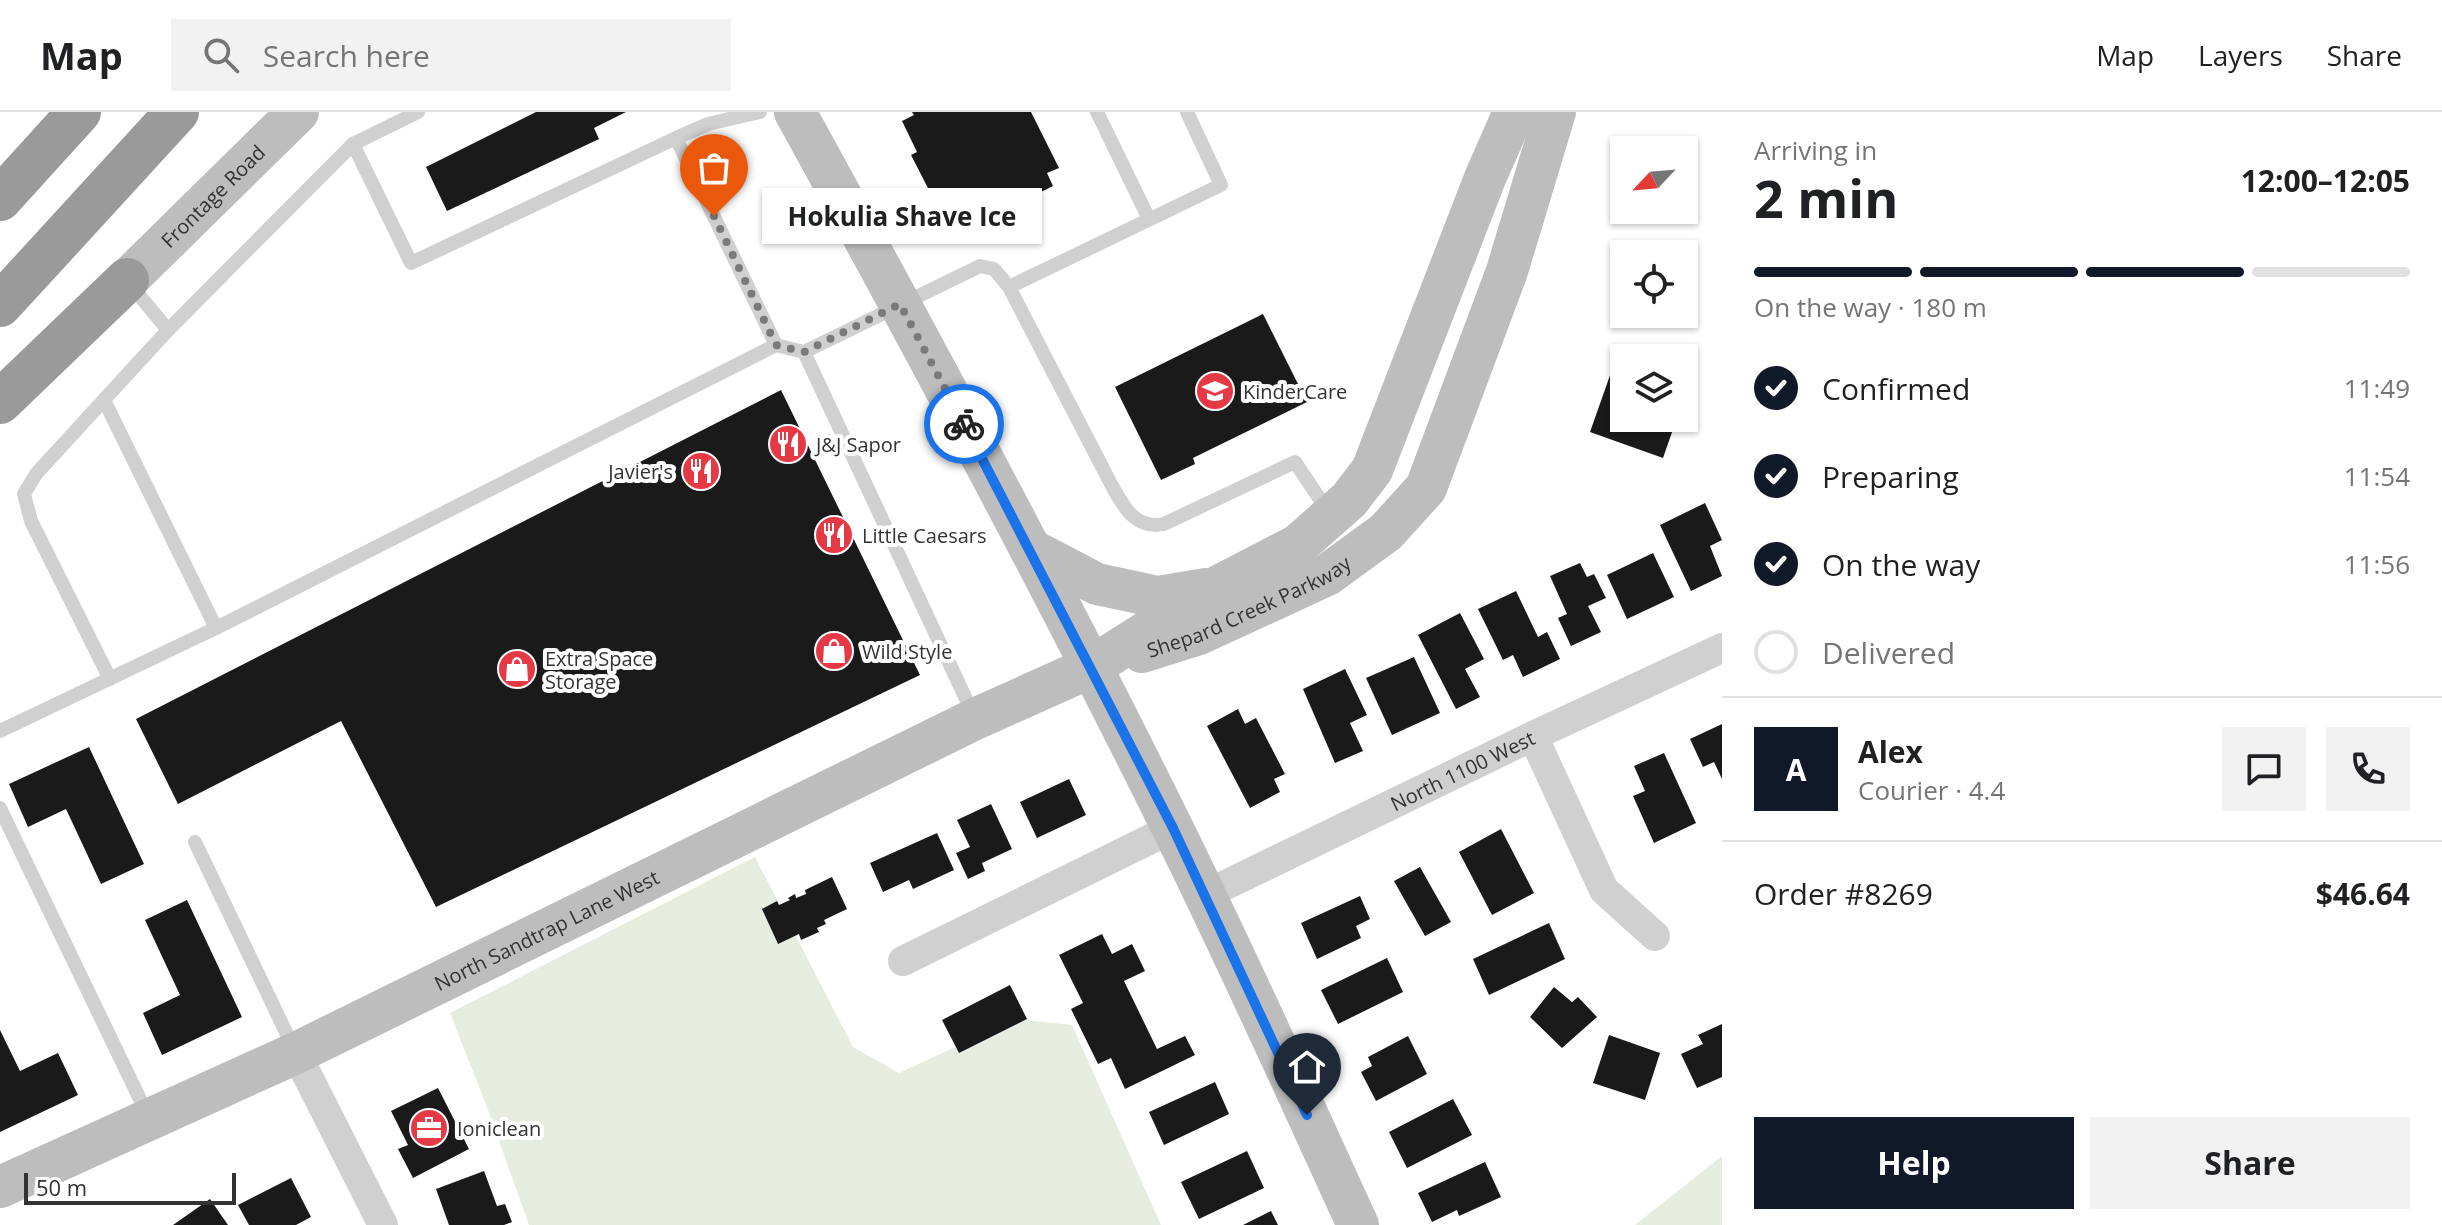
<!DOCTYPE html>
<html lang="en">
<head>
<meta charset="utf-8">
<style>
  body { margin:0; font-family:"Open Sans",sans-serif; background:#f2f2f2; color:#202124; height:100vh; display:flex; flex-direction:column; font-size:30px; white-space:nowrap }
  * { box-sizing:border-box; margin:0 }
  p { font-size:26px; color:#757577 }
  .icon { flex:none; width:44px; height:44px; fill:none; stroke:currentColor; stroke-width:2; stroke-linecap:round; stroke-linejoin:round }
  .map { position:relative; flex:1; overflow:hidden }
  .side { display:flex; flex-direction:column; background:#fff; width:720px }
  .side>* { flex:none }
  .needle { width:52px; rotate:244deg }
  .controls { position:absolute; left:1610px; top:24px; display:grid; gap:16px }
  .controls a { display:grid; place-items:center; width:88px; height:88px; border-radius:0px; background:#fff; box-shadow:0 2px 6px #0004; font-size:40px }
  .scale { position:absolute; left:24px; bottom:20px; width:212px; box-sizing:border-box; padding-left:8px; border:4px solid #333; border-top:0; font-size:22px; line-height:28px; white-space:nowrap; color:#333; -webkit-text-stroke:6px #fff; paint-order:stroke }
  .pin { position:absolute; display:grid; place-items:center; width:68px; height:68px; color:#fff; margin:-82px -34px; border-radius:50% 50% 50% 0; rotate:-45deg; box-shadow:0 0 8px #0007 }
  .pin .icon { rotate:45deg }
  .courier { position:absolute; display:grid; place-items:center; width:80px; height:80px; margin:-40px; border:6px solid #1a73e8; border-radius:50%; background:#fff; color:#222; box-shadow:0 2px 10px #0007 }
  .bubble { position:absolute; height:56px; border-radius:0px; background:#fff; box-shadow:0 2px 6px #0004; font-size:26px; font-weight:700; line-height:56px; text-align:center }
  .summary em { font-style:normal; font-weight:700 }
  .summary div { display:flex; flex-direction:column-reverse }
  .summary { display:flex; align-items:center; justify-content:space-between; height:136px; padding:0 32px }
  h1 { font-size:52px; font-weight:700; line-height:60px }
  .bar { display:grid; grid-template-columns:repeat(4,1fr); gap:12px 8px; align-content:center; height:96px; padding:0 32px }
  .bar i { height:10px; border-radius:6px; background:#e0e0e0 }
  .bar .current { background:#111827 }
  .bar p { grid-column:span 4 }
  .line { display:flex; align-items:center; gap:20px; padding:0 32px; border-top:2px solid #e0e0e0 }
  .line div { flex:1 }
  .round { display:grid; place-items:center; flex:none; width:84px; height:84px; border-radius:0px; background:#f2f2f2 }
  ol { padding:0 32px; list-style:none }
  li { display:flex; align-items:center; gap:24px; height:88px }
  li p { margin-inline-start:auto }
  li .icon { padding:8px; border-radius:50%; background:#111827; color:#fff; stroke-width:4 }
  li:last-child { color:#757577 }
  li i { width:44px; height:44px; border:4px solid #e0e0e0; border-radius:50% }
  .primary-button { display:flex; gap:16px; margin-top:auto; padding:16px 32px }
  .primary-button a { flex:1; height:92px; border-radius:0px; background:#111827; color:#fff; font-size:32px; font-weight:700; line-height:92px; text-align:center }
  .primary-button a+a { background:#f2f2f2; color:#202124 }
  header { display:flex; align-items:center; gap:48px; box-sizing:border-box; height:112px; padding:0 40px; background:#fff; border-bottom:2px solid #e0e0e0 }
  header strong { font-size:38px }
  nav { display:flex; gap:44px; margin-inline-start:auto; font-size:28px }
  .search { width:560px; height:72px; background:#f2f2f2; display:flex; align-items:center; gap:20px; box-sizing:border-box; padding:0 28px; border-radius:0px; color:#757577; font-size:30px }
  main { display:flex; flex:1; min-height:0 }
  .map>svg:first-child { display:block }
  .green { fill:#e6ecdf }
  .building { fill:#1a1a1a }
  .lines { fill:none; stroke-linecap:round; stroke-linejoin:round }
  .lane { stroke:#d0d0d0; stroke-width:14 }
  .street { stroke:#d0d0d0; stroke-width:30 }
  .secondary { stroke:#bdbdbd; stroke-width:42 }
  .highway { stroke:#9a9a9a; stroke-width:44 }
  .done { stroke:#7a7a7a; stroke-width:8; stroke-dasharray:0 14.4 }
  .route { stroke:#1a73e8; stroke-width:10 }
  .labels { text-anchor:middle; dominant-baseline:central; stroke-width:8; stroke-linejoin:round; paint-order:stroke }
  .street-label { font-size:20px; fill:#333; stroke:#fff }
  .poi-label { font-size:20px; fill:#333; stroke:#fff; text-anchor:start }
</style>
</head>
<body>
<header>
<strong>Map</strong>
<div class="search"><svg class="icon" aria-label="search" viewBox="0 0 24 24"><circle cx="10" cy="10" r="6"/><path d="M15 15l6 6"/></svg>Search here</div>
<nav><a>Map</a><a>Layers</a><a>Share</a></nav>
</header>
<main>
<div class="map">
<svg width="1722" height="1113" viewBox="0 0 1722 1113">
  <rect width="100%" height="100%" fill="#fff"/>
  <g class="green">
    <polygon points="755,745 853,935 899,961 1016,907 1072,913 1161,1113 529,1113 487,995 450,901"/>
    <polygon points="1722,1044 1722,1113 1635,1113"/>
  </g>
  <g class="building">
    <polygon points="536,0 626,0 594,16 599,27 447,99 426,55"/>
    <polygon points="912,0 1031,0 1059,56 1047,61 1053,74 971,115 965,102 951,109 937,79 931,82 911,43 917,40 902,9 914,3"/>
    <polygon points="725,46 731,57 713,66 708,55"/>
    <polygon points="1263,202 1307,290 1193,346 1195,352 1161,368 1115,275"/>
    <polygon points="1614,252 1624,255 1624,306 1677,306 1663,346 1590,320"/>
    <polygon points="781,278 920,563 436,795 341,609 178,692 136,607"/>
    <polygon points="1705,391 1722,428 1710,434 1722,464 1691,479 1660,413"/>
    <polygon points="1653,441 1674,485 1627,507 1607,463"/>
    <polygon points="1580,451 1587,465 1594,462 1606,486 1588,494 1601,520 1571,534 1558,506 1567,502 1550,464"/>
    <polygon points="1516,479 1538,525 1547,520 1560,547 1523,565 1513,543 1503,548 1478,497"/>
    <polygon points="1460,501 1484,547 1465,557 1480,585 1456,597 1418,523"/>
    <polygon points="1414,545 1440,601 1392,623 1366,566"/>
    <polygon points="1345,557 1367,603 1350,611 1363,639 1335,651 1303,577"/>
    <polygon points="1238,597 1245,612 1256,606 1285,662 1274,667 1280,680 1250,696 1207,614"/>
    <polygon points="1722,612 1722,667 1714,650 1703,655 1690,627"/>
    <polygon points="89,635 144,752 101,772 66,697 28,715 9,672"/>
    <polygon points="1664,641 1696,711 1654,731 1633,684 1645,679 1634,654"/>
    <polygon points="1069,667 1086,703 1037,726 1020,690"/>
    <polygon points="991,692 1012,737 982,751 985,759 968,767 956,741 970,735 957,708"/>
    <polygon points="1501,717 1534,781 1492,803 1459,740"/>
    <polygon points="937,721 954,758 913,777 909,768 883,780 870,751"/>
    <polygon points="1420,755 1451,810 1425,824 1394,769"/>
    <polygon points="832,765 847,797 824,808 826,812 817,816 819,820 801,828 799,822 778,832 762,797 777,789 779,793 790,788 788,786 795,782 796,786 806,782 805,778"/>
    <polygon points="1360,784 1370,807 1356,814 1361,826 1317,847 1301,811"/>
    <polygon points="187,788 242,905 162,943 143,901 180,883 145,808"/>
    <polygon points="1549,811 1565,847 1489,883 1473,847"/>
    <polygon points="1102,822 1112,842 1132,832 1145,859 1124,869 1157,937 1185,924 1195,943 1125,977 1111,946 1098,952 1071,897 1083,891 1059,843"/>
    <polygon points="1387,846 1403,880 1338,912 1321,878"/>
    <polygon points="1010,873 1027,907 959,941 942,908"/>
    <polygon points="1554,875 1572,890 1578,885 1597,905 1562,936 1530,905"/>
    <polygon points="1722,912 1722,965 1697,976 1681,942 1703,932 1698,923"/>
    <polygon points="0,918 20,959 58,941 78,983 0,1020"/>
    <polygon points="1609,923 1660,941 1645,988 1593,971"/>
    <polygon points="1408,924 1427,962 1376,989 1361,960 1372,954 1368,945"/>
    <polygon points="1215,970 1229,1002 1164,1033 1149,1000"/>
    <polygon points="438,976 469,1037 413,1066 398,1037 408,1033 391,999"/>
    <polygon points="1453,987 1472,1023 1407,1056 1389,1020"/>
    <polygon points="1247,1039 1264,1076 1199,1107 1181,1070"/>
    <polygon points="1485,1050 1501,1085 1459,1104 1457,1098 1432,1110 1418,1081"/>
    <polygon points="484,1059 497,1094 505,1092 512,1110 504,1113 449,1113 436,1077"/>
    <polygon points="291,1066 311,1105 296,1113 249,1113 238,1093"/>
    <polygon points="210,1087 228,1113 173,1113"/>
    <polygon points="1271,1099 1278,1113 1243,1113"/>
  </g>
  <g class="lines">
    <g class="lane">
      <polyline points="1097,0 1149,107"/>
      <polyline points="676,26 776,233"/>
      <polyline points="353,32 411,151 676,26 708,12 760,0"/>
      <polyline points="129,171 168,218 353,32 418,0"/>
      <path d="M1009,175L1111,372C1123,394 1135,418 1164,412L1295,350L1329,401"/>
      <polyline points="804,240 973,602"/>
      <polyline points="104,288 216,516"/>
      <polyline points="110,567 31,409 24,382 36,362 168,218"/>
      <polyline points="0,619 216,516 776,233 804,240 980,154 994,157 1009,175 1221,73 1187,0"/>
      <polyline points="0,696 149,1006"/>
      <polyline points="195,730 294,937"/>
    </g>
    <g class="street">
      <polyline points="1533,624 1604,778 1655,824"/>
      <path id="s1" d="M1205,783L1533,624L1722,536"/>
      <polyline points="903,849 1173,716"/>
      <polyline points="296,941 383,1113"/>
    </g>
    <g class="secondary">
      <path d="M795,0C925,236 1053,474 1172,715C1237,846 1297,980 1358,1113"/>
      <path id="s2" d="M127,168L298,0"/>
      <polyline points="1030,437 1097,472 1158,485 1206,477"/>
      <path id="s3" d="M1142,540L1199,522L1327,463L1386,420L1426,376L1507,159L1555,0"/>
      <path id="s4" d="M0,1075L296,941L975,607L1091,555L1219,474L1298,433L1349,388L1372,358L1485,66L1514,0"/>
    </g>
    <g class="highway">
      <polyline points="0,87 79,0"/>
      <polyline points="0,193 177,0"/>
      <polyline points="0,290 127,168"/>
    </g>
  </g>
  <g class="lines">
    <polyline class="done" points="714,104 776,233 804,240 900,192 964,312"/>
    <polyline class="route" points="964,312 1173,716 1307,1003"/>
  </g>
  <defs>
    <symbol id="school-disc" viewBox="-11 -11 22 22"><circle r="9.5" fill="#e63946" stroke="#fff"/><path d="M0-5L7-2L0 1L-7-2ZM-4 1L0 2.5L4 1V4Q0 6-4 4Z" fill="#fff"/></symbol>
    <symbol id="restaurant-disc" viewBox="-11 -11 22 22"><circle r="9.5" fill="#e63946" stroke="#fff"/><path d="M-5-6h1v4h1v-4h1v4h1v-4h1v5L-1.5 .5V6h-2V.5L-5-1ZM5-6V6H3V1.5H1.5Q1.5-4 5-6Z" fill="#fff"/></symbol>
    <symbol id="shop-disc" viewBox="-11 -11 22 22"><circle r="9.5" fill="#e63946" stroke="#fff"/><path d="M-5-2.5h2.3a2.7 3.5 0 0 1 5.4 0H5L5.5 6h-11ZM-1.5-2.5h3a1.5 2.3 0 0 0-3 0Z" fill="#fff"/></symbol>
    <symbol id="office-disc" viewBox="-11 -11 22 22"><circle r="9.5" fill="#e63946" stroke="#fff"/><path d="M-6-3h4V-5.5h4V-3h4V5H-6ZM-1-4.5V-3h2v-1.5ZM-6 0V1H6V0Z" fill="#fff"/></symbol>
  </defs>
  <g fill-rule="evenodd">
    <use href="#school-disc" x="1193" y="257" width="44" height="44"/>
    <use href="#restaurant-disc" x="766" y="310" width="44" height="44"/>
    <use href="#restaurant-disc" x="679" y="337" width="44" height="44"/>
    <use href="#restaurant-disc" x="812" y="401" width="44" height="44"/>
    <use href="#shop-disc" x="812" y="517" width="44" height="44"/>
    <use href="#shop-disc" x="495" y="535" width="44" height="44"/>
    <use href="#office-disc" x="407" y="994" width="44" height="44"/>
  </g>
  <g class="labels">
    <g class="street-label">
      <text stroke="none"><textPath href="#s2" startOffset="120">Frontage Road</textPath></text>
      <text stroke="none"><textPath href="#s3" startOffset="116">Shepard Creek Parkway</textPath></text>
      <text stroke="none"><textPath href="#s1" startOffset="286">North 1100 West</textPath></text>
      <text stroke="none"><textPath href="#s4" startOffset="604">North Sandtrap Lane West</textPath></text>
    </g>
    <g class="poi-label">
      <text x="1243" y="279">KinderCare</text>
      <text x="816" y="332">J&amp;J Sapor</text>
      <text x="673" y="359" text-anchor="end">Javier's</text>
      <text x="862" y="423">Little Caesars</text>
      <text x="862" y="539">Wild Style</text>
      <text x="545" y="546">Extra Space<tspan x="545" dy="23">Storage</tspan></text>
      <text x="457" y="1016">Ioniclean</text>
    </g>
  </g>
</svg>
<div class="controls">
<a><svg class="needle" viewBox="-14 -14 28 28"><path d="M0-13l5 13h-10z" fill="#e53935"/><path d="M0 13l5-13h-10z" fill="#757577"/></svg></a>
<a><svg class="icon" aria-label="locate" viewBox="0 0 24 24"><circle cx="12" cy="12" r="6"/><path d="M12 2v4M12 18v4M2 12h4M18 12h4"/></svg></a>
<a><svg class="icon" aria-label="layers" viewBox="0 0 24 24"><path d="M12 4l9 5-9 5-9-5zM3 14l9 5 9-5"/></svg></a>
</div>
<div class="scale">50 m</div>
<div class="pin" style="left:714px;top:104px;background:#ea580c"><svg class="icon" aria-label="bag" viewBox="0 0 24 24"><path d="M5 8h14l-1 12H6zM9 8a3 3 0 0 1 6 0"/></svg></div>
<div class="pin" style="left:1307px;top:1003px;background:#1f2937"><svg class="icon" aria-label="home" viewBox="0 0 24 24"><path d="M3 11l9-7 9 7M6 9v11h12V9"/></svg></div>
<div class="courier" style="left:964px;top:312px"><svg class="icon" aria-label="bike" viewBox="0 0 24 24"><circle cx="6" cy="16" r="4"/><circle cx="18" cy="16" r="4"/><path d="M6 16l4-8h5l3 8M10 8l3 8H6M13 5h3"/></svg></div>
<div class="bubble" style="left:762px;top:76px;width:280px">Hokulia Shave Ice</div>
</div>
<section class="side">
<div class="summary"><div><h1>2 min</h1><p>Arriving in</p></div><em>12:00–12:05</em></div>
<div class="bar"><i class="current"></i><i class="current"></i><i class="current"></i><i></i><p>On the way · 180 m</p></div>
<ol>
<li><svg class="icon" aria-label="check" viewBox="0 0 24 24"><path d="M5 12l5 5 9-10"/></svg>Confirmed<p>11:49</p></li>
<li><svg class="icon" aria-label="check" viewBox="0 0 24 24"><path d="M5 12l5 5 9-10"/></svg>Preparing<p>11:54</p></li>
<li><svg class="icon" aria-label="check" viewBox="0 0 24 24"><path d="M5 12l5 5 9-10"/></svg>On the way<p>11:56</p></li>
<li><i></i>Delivered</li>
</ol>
<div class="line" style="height:144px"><b class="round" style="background:#111827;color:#fff">A</b><div><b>Alex</b><p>Courier · 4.4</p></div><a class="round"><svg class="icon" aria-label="chat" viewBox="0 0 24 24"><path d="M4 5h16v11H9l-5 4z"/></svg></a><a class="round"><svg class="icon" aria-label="phone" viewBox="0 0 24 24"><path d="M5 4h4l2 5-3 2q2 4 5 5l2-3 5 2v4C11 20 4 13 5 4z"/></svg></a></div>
<div class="line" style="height:104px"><div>Order #8269</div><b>$46.64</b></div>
<div class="primary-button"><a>Help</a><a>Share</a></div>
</section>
</main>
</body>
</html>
